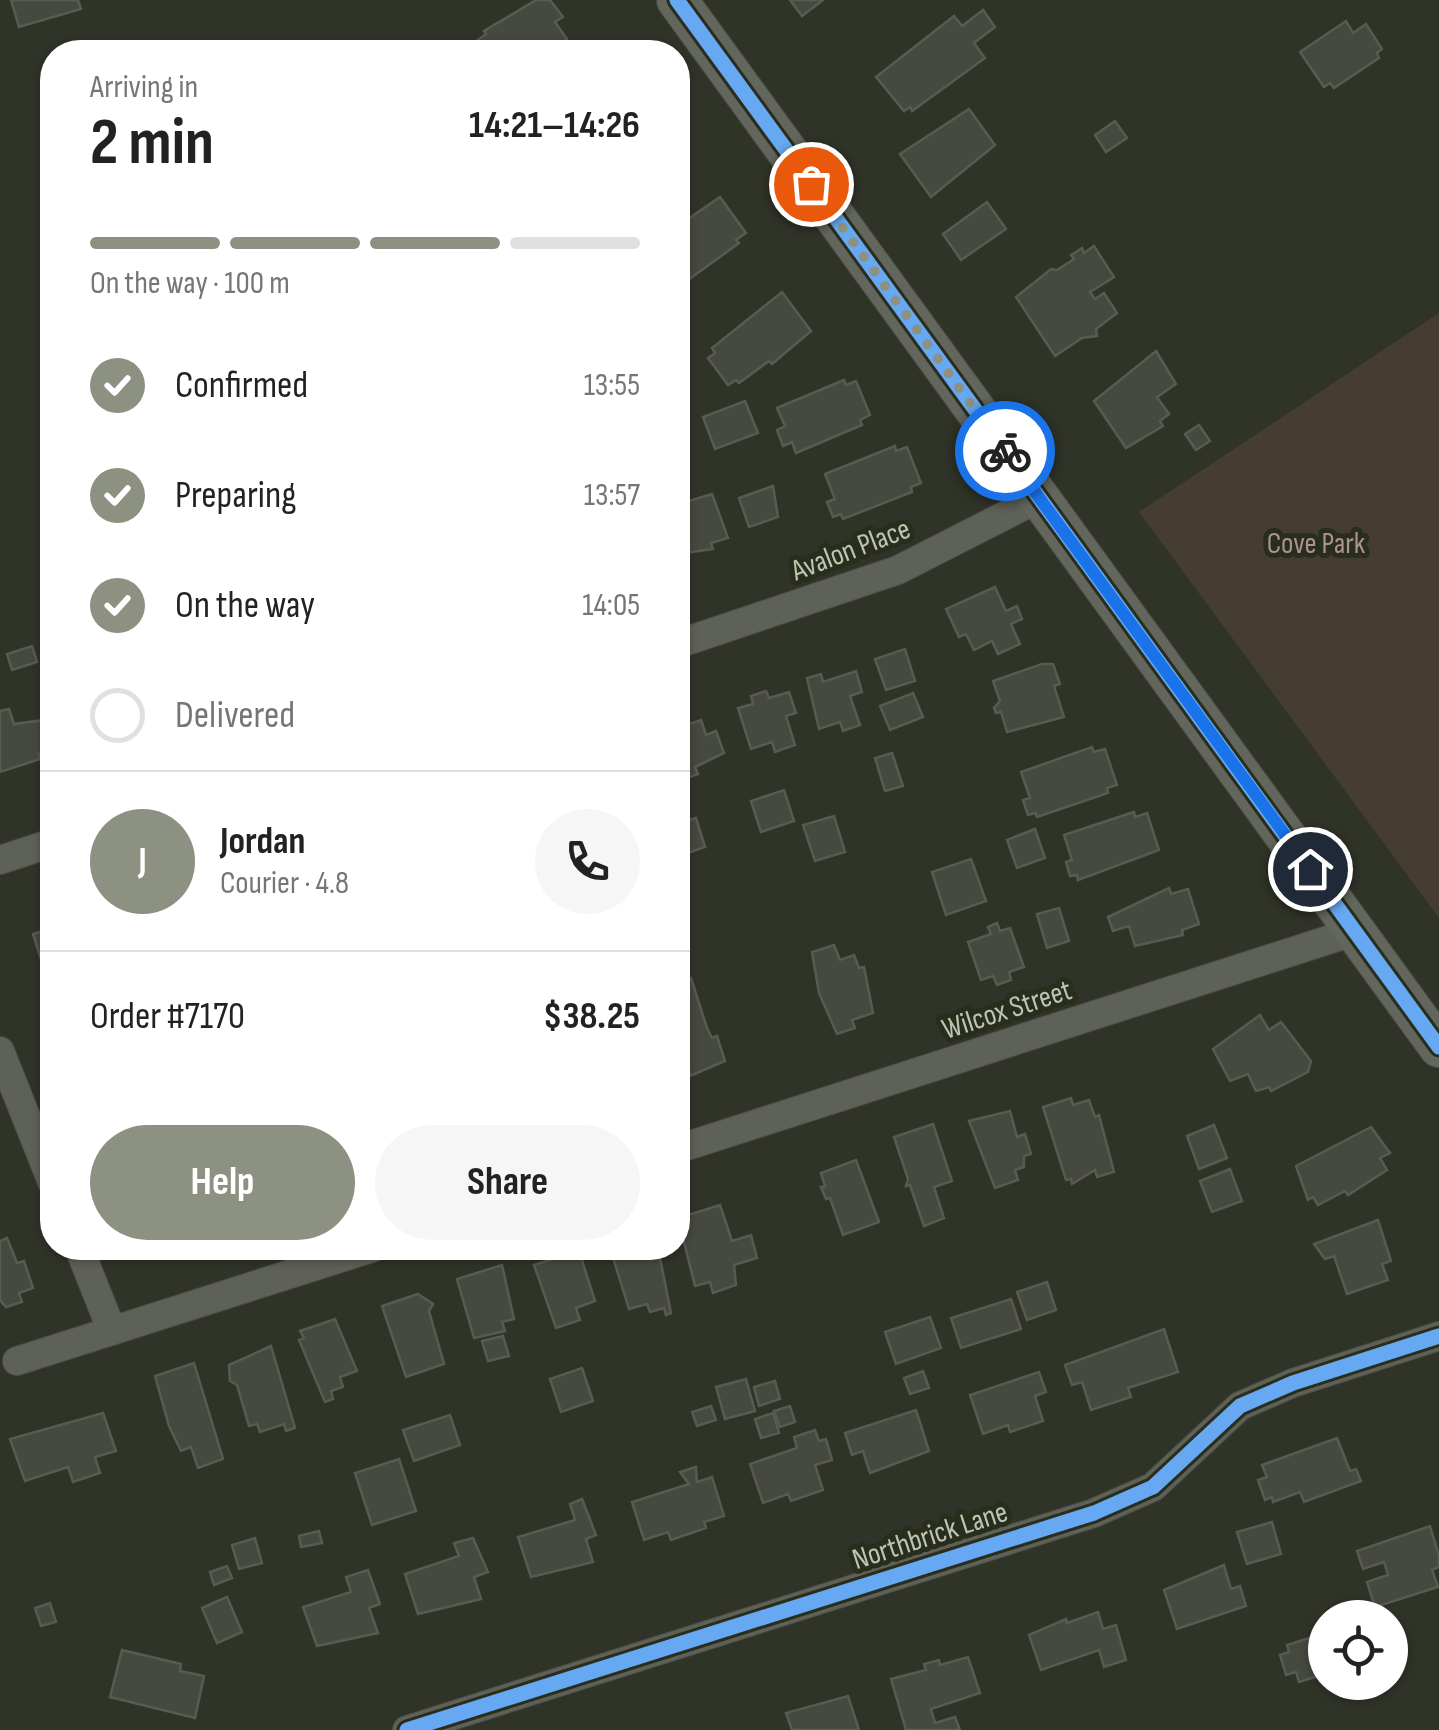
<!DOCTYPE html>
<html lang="en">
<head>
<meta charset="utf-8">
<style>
  body { margin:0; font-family:"Sofia Sans Condensed",sans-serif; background:#f6f6f6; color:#222; height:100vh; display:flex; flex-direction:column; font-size:38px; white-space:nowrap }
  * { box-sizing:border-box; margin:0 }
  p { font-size:32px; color:#767676 }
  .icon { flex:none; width:55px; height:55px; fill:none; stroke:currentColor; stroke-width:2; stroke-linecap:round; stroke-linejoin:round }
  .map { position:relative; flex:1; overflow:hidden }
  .panel { position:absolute; left:40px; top:40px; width:650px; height:1220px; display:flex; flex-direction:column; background:#fff; border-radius:40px; box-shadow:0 2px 8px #0004 }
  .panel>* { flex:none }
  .tools { position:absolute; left:1308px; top:1600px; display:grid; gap:20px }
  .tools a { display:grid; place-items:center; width:100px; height:100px; border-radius:50%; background:#fff; box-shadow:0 2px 8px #0004; font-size:50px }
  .pin { position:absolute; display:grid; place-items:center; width:85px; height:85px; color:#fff; margin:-42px; border:5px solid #fff; border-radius:50%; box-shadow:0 2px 10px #0007 }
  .courier { position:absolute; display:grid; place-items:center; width:100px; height:100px; margin:-50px; border:8px solid #1a73e8; border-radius:50%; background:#fff; color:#222; box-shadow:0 2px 12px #0007 }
  .overview em { font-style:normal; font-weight:700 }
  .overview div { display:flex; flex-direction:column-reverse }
  .overview { display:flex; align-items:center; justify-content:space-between; height:170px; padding:0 50px }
  h1 { font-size:65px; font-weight:700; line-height:75px }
  .bar { display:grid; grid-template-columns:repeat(4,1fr); gap:15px 10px; align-content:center; height:120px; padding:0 50px }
  .bar i { height:12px; border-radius:8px; background:#e0e0e0 }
  .bar .selected { background:#8d9182 }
  .bar p { grid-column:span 4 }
  .line { display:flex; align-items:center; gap:25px; padding:0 50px; border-top:2px solid #e0e0e0 }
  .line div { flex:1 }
  .round { display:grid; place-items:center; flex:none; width:105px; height:105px; border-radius:52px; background:#f6f6f6 }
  ol { padding:0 50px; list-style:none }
  li { display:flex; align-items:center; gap:30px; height:110px }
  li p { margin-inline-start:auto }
  li .icon { padding:10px; border-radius:50%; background:#8d9182; color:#fff; stroke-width:4 }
  li:last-child { color:#767676 }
  li i { width:55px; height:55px; border:5px solid #e0e0e0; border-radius:50% }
  .primary-button { display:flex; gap:20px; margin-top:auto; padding:20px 50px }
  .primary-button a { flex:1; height:115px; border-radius:60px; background:#8d9182; color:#fff; font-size:40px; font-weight:700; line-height:115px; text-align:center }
  .primary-button a+a { background:#f6f6f6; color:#222 }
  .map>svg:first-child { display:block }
  .green { fill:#463d32 }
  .building { fill:#46493f; stroke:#585b50; stroke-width:2.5 }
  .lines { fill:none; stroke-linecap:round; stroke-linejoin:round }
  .street-casing { stroke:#4c4e46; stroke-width:30 }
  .secondary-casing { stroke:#4c4e46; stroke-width:42 }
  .street { stroke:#5e6158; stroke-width:28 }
  .secondary { stroke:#63665c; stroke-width:40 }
  .cycleway-casing { stroke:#292d1c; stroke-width:21 }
  .cycleway { stroke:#66a8f1; stroke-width:15 }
  .done { stroke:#8d9182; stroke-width:10; stroke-dasharray:0 18 }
  .route { stroke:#1a73e8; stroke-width:12 }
  .labels { text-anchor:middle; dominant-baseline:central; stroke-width:10; stroke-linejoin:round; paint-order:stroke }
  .park-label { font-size:30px; fill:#ad9094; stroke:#292d1c }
  .street-label { font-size:30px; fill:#bfc4b2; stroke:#292d1c }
</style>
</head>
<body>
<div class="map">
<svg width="1439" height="1730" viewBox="0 0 1439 1730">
  <rect width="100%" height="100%" fill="#303328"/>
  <polygon class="green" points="1439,313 1439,918 1139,512"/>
  <g class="building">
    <polygon points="11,0 78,0 81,9 19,27"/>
    <polygon points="536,0 550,0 563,17 555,22 567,39 548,52 477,52 471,45 486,34 484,31"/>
    <polygon points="790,0 823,0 802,16"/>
    <polygon points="983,10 995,27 974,43 985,58 912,111 910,107 904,111 876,77 954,16 962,26"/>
    <polygon points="1346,21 1353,33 1366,24 1382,49 1377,53 1379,58 1334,88 1330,83 1324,87 1300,52"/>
    <polygon points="969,109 995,145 931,197 900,154"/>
    <polygon points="1115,121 1127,138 1106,152 1095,135"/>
    <polygon points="720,197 746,233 736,240 739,243 684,283 678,282 678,226"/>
    <polygon points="987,202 1006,229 961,260 943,234"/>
    <polygon points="1094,246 1114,277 1090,292 1095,299 1104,293 1117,313 1096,329 1097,336 1082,338 1055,356 1016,297 1051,269 1057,270 1074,259 1071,255 1082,248 1084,253"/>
    <polygon points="782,292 811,331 772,364 769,361 739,383 736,380 728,385 708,358 715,353 712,348"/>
    <polygon points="1156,351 1176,384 1157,397 1169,414 1160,421 1163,426 1126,448 1094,401"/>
    <polygon points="844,380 846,385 856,381 870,415 860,420 862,425 796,453 792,442 783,446 777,430 785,426 777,408"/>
    <polygon points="745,401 758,433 715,449 703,417"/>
    <polygon points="1199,425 1210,441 1196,450 1185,434"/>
    <polygon points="895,446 896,451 907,447 921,483 911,487 912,492 843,519 841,514 833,517 827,502 835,499 825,474"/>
    <polygon points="773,486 778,517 749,527 739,498"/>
    <polygon points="678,494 682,503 712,494 728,538 711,543 713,549 678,554"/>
    <polygon points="995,587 1006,611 1017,606 1022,619 1011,624 1020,644 998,654 992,641 974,650 966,634 959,637 946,609"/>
    <polygon points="32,646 37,662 12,670 7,654"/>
    <polygon points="905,649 915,681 886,690 875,659"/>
    <polygon points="1042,664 1053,664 1060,684 1054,686 1064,717 1007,732 1001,712 996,713 994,708 1000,701 993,681"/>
    <polygon points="856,671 862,692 850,696 860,725 843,731 840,722 819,729 807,678 821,674 823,682"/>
    <polygon points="766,691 769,698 789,692 796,713 786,716 795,745 775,752 772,742 751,749 738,708 753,704 751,696"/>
    <polygon points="913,693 923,717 890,730 880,706"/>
    <polygon points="9,709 14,724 44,720 52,750 38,754 40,759 0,772 0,711"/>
    <polygon points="701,720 706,735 716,731 724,753 695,767 698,774 678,781 678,728"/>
    <polygon points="1092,747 1094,752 1105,749 1117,785 1107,788 1108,793 1037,817 1035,813 1028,815 1023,800 1030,798 1021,772"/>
    <polygon points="892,753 903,786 885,791 875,758"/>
    <polygon points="784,790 794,821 761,832 751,801"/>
    <polygon points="1134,812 1135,817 1147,813 1159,850 1078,880 1077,875 1070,876 1066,862 1072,860 1064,835"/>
    <polygon points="834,816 845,852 815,861 803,825"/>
    <polygon points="696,818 705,847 688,853 678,823"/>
    <polygon points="1035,829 1045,858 1017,868 1007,840"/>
    <polygon points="971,859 986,901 946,915 932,872"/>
    <polygon points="1169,888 1171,894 1188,889 1199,924 1182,930 1183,935 1135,946 1129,926 1113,931 1108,917"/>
    <polygon points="1059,908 1069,941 1047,948 1037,914"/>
    <polygon points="997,923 1000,931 1010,928 1024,967 1009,972 1011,980 997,985 993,976 981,980 968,942 991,934 988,927"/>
    <polygon points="52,928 52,973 46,975 33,934"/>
    <polygon points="834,945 840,960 854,955 859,968 864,967 873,1013 852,1020 855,1028 837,1034 819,993 812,952"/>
    <polygon points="691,978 707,1028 712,1038 717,1036 725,1061 690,1076 689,1072 679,1075 678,1069 678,983"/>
    <polygon points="1260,1015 1269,1030 1281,1022 1311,1061 1308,1072 1271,1091 1269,1087 1256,1091 1248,1074 1230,1081 1213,1049"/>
    <polygon points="1071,1098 1073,1105 1089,1100 1095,1117 1099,1115 1114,1172 1097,1177 1095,1170 1072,1184 1071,1179 1066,1180 1043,1107"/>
    <polygon points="1010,1111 1017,1137 1025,1134 1031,1154 1024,1156 1024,1167 1015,1170 1018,1180 995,1188 969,1121"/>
    <polygon points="933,1124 952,1181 934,1187 944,1218 924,1226 910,1185 906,1186 908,1179 894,1137"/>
    <polygon points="1214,1125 1227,1158 1199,1169 1187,1136"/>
    <polygon points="1371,1127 1390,1153 1380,1158 1387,1170 1348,1195 1345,1191 1318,1205 1313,1197 1308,1200 1296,1166"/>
    <polygon points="856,1160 879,1222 843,1235 830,1198 826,1199 821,1187 825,1186 821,1173"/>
    <polygon points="1230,1169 1242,1201 1212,1212 1200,1181"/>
    <polygon points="720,1205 732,1241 751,1235 757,1258 734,1265 736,1285 713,1293 710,1282 695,1286 678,1218"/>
    <polygon points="1378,1220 1391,1261 1382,1264 1388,1280 1347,1294 1334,1256 1325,1259 1314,1244"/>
    <polygon points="7,1238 17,1263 24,1261 33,1288 19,1293 22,1302 6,1307 0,1300 0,1241"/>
    <polygon points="610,1248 658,1248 671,1313 666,1315 664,1308 650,1312 647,1304 629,1309"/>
    <polygon points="579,1251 595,1301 576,1308 580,1320 556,1328 534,1265"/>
    <polygon points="502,1265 514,1319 502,1322 505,1331 474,1338 457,1279"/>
    <polygon points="1047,1282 1056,1310 1027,1320 1017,1292"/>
    <polygon points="418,1294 433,1304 429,1311 444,1364 406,1377 382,1306"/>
    <polygon points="1011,1299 1021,1329 961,1348 951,1318"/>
    <polygon points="930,1317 941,1348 896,1364 885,1332"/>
    <polygon points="335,1319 357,1371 340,1377 343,1387 331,1391 333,1399 325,1402 299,1340 304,1338 300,1331"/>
    <polygon points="1164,1329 1178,1372 1128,1388 1131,1397 1091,1410 1082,1382 1072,1385 1065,1365"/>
    <polygon points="503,1336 509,1356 488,1361 482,1341"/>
    <polygon points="271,1346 295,1428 286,1431 284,1424 260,1432 257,1424 249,1426 237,1385 230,1381 229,1365"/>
    <polygon points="194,1363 223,1459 198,1468 191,1447 181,1451 169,1426 155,1376"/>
    <polygon points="582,1368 593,1401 561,1412 550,1379"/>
    <polygon points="923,1371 929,1388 910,1394 904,1378"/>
    <polygon points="1039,1372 1046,1392 1035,1396 1043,1421 1010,1432 1008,1425 983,1434 970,1395"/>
    <polygon points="746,1379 755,1411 725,1419 716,1387"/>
    <polygon points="775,1381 780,1399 759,1406 754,1387"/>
    <polygon points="711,1406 716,1420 697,1426 692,1412"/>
    <polygon points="790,1406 795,1422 780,1427 774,1411"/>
    <polygon points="916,1410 929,1451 870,1473 863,1451 852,1455 845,1433"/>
    <polygon points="103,1413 116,1451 95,1457 100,1473 73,1482 68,1467 25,1481 10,1439"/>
    <polygon points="773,1413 779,1433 761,1438 755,1419"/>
    <polygon points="450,1415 460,1445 414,1461 403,1430"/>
    <polygon points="815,1430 819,1441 826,1439 832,1460 815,1465 823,1490 791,1501 788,1494 763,1503 750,1464 797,1448 794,1437"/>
    <polygon points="1337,1438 1350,1471 1356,1469 1361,1481 1304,1502 1300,1492 1273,1502 1272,1497 1265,1500 1258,1480 1267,1477 1262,1465"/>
    <polygon points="399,1459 416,1511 372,1525 355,1473"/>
    <polygon points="696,1467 697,1482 712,1477 724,1516 704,1522 706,1528 671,1540 668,1532 644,1540 632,1502 689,1484 680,1472"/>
    <polygon points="582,1499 596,1535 586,1539 593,1562 531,1577 518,1537 575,1520 570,1504"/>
    <polygon points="1272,1522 1281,1554 1247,1564 1237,1532"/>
    <polygon points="1430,1526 1439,1556 1439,1567 1432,1570 1438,1587 1375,1607 1367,1582 1388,1575 1384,1562 1363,1569 1357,1551"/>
    <polygon points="319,1531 322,1543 301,1547 299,1536"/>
    <polygon points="255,1538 262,1563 239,1569 232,1545"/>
    <polygon points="473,1538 488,1572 474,1577 481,1599 418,1614 405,1574 459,1556 454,1543"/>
    <polygon points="1224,1565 1231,1589 1240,1586 1246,1606 1177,1629 1164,1590"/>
    <polygon points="227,1566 232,1578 214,1585 210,1572"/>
    <polygon points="368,1570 380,1604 369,1608 378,1633 317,1646 303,1607 351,1592 346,1577"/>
    <polygon points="227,1597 242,1632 217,1643 202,1608"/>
    <polygon points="50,1603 56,1622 41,1626 35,1608"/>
    <polygon points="1098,1612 1103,1629 1116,1625 1126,1660 1104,1667 1099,1650 1041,1670 1029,1635 1066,1619 1067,1623"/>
    <polygon points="1325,1633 1325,1674 1299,1682 1296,1672 1286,1675 1280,1655 1289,1652 1287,1645"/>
    <polygon points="122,1650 181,1664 180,1671 204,1676 195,1718 110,1697"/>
    <polygon points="968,1657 980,1693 931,1709 935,1723 955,1717 960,1730 906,1730 891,1679 926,1670 924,1664 939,1660 940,1665"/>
    <polygon points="848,1696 859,1730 792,1730 786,1713"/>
  </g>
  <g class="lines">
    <defs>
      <g id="street">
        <polyline points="678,644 898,570 1039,498"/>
        <polyline points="0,860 52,843"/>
        <polyline points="0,1051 52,1182"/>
        <polyline points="678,1149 1356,931"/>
        <polyline points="79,1248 112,1331"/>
        <polyline points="17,1361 372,1248"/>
        <polyline points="407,1730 1094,1513 1153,1487 1240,1406 1293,1383 1439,1336"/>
      </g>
      <polyline id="secondary" points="677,0 1439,1047"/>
    </defs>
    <use href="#street" class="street-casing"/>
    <use href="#secondary" class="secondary-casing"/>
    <use href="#street" class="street"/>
    <use href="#secondary" class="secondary"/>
    <defs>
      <g id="cycleway">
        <polyline points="677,0 1439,1047"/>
        <polyline points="407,1730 1094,1513 1153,1487 1240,1406 1293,1383 1439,1336"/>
      </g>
    </defs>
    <use href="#cycleway" class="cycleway-casing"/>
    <use href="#cycleway" class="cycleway"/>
  </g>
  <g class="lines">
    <polyline class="done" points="811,184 1005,451"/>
    <polyline class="route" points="1005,451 1310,869"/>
  </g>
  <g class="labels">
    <g class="park-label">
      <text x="1316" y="544">Cove Park</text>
    </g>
    <g class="street-label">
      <text transform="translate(851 550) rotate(-21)">Avalon Place</text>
      <text transform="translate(1007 1010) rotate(-18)">Wilcox Street</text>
      <text transform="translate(930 1536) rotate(-18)">Northbrick Lane</text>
    </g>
  </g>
</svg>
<div class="tools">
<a><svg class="icon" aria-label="locate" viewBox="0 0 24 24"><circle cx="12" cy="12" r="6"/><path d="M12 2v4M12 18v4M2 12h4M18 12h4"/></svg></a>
</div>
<div class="pin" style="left:811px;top:184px;background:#ea580c"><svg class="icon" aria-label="bag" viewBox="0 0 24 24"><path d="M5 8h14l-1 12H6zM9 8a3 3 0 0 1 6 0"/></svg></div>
<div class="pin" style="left:1310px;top:869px;background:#1f2937"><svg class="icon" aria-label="home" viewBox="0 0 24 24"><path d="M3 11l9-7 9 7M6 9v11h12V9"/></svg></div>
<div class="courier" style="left:1005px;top:451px"><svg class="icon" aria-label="bike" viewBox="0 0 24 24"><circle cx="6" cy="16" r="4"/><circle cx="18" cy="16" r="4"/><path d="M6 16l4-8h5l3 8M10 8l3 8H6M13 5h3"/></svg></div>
<section class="panel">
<div class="overview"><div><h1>2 min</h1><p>Arriving in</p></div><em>14:21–14:26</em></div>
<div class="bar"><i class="selected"></i><i class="selected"></i><i class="selected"></i><i></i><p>On the way · 100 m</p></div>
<ol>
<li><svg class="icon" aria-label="check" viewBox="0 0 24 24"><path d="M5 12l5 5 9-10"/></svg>Confirmed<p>13:55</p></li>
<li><svg class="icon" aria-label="check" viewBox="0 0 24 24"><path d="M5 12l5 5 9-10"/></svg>Preparing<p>13:57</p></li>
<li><svg class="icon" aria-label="check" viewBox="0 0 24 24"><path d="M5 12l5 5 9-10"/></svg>On the way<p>14:05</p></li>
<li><i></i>Delivered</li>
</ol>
<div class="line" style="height:180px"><b class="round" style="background:#8d9182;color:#fff">J</b><div><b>Jordan</b><p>Courier · 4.8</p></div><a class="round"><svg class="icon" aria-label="phone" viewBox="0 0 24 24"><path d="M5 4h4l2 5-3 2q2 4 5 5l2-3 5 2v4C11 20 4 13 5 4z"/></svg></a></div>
<div class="line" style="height:130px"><div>Order #7170</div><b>$38.25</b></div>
<div class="primary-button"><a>Help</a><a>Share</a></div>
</section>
</div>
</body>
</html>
